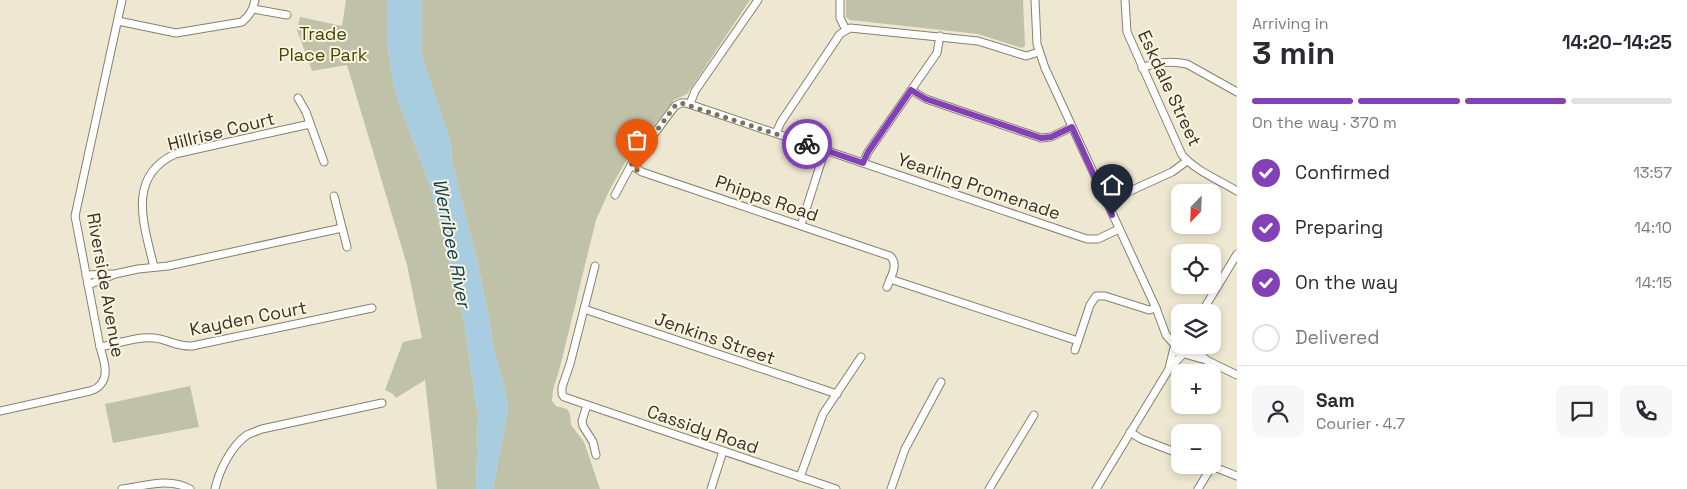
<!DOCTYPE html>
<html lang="en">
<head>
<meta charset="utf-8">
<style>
  body { margin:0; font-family:"Space Grotesk",sans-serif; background:#f7f7f7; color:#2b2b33; height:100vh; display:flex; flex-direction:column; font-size:19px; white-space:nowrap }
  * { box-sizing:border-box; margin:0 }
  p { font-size:16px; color:#7c7c81 }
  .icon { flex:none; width:28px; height:28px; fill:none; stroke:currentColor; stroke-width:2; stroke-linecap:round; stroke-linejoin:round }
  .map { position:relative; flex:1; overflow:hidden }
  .panel { display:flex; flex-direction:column; background:#fff; width:450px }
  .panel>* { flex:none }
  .needle { width:32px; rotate:203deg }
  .buttons { position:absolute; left:1171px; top:184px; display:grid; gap:10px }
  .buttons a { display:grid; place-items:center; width:50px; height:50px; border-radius:10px; background:#fff; box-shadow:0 2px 8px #0003; font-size:25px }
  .pin { position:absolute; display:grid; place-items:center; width:42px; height:42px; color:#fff; margin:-51px -21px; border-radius:50% 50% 50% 0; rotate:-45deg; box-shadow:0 0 5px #0007 }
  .pin .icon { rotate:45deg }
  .courier { position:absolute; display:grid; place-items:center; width:50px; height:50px; margin:-25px; border:4px solid #8341b5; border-radius:50%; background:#fff; color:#222; box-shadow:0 1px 6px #0007 }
  .head em { font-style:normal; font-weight:700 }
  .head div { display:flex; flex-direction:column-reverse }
  .head { display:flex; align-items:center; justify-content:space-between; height:85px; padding:0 15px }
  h1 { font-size:32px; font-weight:700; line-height:38px }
  .bar { display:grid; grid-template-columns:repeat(4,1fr); gap:8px 5px; align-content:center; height:60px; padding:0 15px }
  .bar i { height:6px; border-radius:4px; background:#e1e1e2 }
  .bar .selected { background:#8341b5 }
  .bar p { grid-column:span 4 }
  .line { display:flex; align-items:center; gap:12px; padding:0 15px; border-top:1px solid #e1e1e2 }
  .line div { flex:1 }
  .round { display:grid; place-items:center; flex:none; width:52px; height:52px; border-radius:10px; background:#f7f7f7 }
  ol { padding:0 15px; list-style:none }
  li { display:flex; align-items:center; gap:15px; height:55px }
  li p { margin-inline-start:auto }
  li .icon { padding:5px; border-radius:50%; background:#8341b5; color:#fff; stroke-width:4 }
  li:last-child { color:#7c7c81 }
  li i { width:28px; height:28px; border:2px solid #e1e1e2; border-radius:50% }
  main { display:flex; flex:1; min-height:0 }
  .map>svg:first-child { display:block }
  .green { fill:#bfc1a9 }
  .water { fill:#a9cde0 }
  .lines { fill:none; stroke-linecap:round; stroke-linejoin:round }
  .street-casing { stroke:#86806d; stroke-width:9 }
  .street { stroke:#fff; stroke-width:7 }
  .done { stroke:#767265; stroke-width:5; stroke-dasharray:0 9 }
  .route { stroke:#8341b5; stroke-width:6 }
  .labels { text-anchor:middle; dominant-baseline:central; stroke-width:4; stroke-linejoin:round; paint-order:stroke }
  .park-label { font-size:18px; fill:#45460a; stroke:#fbf5df }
  .street-label { font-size:18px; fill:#35332a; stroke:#fbf5df }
  .water-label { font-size:19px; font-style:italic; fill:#114256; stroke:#fbf5df }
</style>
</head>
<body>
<main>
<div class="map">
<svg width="1237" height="489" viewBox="0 0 1237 489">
  <rect width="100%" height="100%" fill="#eee8d2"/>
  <g class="green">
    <polygon points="346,0 387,0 387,44 393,82 398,101 426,174 433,199 464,321 478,416 476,489 437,489 425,380 396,398 393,394 385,390 403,342 422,338 407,265 347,65 312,71 297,30 300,17 342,26"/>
    <polygon points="422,0 750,0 687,94 674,100 626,161 610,189 596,220 560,367 553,390 552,401 556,406 567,409 570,414 571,425 584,442 600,489 493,489 508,409 505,389 493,347 489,319 477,261 452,162 450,140 422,57"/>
    <polygon points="846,0 1023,0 1025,46 1022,48 978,34 850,20 846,17"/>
    <polygon points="190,386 199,427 113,443 105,404"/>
  </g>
  <polygon class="water" points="387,0 422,0 422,57 450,140 452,162 477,261 489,319 493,347 505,389 508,409 493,489 476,489 478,416 464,321 433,199 426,174 398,101 393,82 387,44"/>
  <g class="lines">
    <defs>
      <g id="street">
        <polyline points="840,0 840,18 846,30"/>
        <polyline points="1035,0 1037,44 1045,68 1156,308 1166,335 1174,344"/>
        <path d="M1125,0L1127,32L1182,155C1196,171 1219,180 1237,191"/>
        <polyline points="253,9 287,15"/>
        <path d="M118,21L176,33L242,22C250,15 253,10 255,0"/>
        <path d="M1142,68C1156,62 1173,61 1187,64L1237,92"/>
        <polyline points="911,90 926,99 1041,138 1051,137 1072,127"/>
        <polyline points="298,98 306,112 324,162"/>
        <polyline points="690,104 695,91 758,0"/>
        <polyline points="776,133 781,122 840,34 850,28 978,41 1026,56 1039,52"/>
        <polyline points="863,163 868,152 937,53 940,36"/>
        <path d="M631,165L642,172L890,256C899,264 891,277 887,287"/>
        <polyline points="615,195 631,165 675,106 681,103 686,103 1087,239 1098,239 1119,229"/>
        <polyline points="334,196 347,247"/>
        <polyline points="1106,202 1172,172 1187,161"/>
        <polyline points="801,225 825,150"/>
        <polyline points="595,266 570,364 562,387 562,394 564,397 836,489"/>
        <path d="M154,267C144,225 126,177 175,154L310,124"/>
        <polyline points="86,275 112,274"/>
        <polyline points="890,279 1078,341"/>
        <polyline points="88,285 115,274 138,269 168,266 342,228"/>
        <polyline points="584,309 837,394"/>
        <polyline points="1202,312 1237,254"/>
        <polyline points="1180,338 1176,340 1174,344 1177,352 1206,360 1237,375"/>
        <polyline points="1192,345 1206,360"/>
        <path d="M100,347C117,344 137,336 154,338C167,339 177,347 192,346L372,308"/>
        <polyline points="1075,350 1090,305 1096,296 1105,296 1149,310 1156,308"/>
        <polyline points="1169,368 1174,348"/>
        <polyline points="587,405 582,421 583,426 593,442 596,455"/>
        <path d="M0,411L90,391C93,390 98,388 100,385C110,375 103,358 100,347L75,216L122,0"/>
        <polyline points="1130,432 1141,439 1180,454"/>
        <polyline points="1209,465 1237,476"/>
        <polyline points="800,477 823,414 861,357"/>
        <path d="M122,489C144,486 170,477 190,489"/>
        <path d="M215,489C219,471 231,446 247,435C251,433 257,431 262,429L382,403"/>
        <polyline points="711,489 723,451"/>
        <polyline points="891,489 905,449 941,382"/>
        <polyline points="989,489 1034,415"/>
        <polyline points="1096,489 1169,369 1183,354"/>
        <polyline points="1198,489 1212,466"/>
      </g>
    </defs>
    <use href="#street" class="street-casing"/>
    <use href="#street" class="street"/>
  </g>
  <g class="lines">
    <polyline class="done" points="637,170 631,165 675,106 681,103 807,144"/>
    <polyline class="route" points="807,144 863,163 868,152 911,90 926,99 1041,138 1051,137 1072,127 1112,215"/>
  </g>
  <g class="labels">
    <g class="park-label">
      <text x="323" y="33">Trade<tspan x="323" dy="21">Place Park</tspan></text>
    </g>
    <g class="street-label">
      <text transform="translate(1170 88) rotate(65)">Eskdale Street</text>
      <text transform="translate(221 131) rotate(-14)">Hillrise Court</text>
      <text transform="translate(979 186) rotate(19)">Yearling Promenade</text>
      <text transform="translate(767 198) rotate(19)">Phipps Road</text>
      <text transform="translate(106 285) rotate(80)">Riverside Avenue</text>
      <text transform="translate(248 318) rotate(-11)">Kayden Court</text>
      <text transform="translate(715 338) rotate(19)">Jenkins Street</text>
      <text transform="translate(703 429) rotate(19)">Cassidy Road</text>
    </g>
    <g class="water-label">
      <text transform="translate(452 243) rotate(79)">Werribee River</text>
    </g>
  </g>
</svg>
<div class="buttons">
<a><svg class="needle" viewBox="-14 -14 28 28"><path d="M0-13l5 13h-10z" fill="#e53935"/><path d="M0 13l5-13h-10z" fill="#7c7c81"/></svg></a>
<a><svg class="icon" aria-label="locate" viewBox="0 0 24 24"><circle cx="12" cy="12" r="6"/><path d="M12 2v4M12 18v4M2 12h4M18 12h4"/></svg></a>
<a><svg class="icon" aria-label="layers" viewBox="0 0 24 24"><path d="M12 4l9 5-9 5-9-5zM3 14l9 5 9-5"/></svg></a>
<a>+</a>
<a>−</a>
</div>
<div class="pin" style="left:637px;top:170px;background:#ea580c"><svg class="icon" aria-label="bag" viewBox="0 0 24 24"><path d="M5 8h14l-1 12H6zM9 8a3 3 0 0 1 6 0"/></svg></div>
<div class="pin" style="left:1112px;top:215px;background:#1f2937"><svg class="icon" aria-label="home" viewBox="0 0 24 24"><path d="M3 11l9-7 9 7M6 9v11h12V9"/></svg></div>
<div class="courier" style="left:807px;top:144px"><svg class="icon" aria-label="bike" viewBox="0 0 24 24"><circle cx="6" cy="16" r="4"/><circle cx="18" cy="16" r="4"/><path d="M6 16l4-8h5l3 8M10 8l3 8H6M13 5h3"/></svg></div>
</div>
<section class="panel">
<div class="head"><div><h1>3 min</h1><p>Arriving in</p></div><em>14:20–14:25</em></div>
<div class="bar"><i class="selected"></i><i class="selected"></i><i class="selected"></i><i></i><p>On the way · 370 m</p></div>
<ol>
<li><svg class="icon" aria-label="check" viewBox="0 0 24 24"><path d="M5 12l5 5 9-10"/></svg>Confirmed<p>13:57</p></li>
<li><svg class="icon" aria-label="check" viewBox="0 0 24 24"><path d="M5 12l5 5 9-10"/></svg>Preparing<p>14:10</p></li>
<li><svg class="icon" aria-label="check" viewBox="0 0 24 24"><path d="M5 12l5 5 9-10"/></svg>On the way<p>14:15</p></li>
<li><i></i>Delivered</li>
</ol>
<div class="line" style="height:90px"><a class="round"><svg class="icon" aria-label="person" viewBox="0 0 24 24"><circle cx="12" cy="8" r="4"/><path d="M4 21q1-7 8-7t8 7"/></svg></a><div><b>Sam</b><p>Courier · 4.7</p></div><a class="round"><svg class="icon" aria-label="chat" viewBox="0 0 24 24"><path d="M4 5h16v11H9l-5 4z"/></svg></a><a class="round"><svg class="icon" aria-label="phone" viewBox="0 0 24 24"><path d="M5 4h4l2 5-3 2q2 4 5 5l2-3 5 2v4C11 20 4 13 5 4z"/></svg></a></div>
</section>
</main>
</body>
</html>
